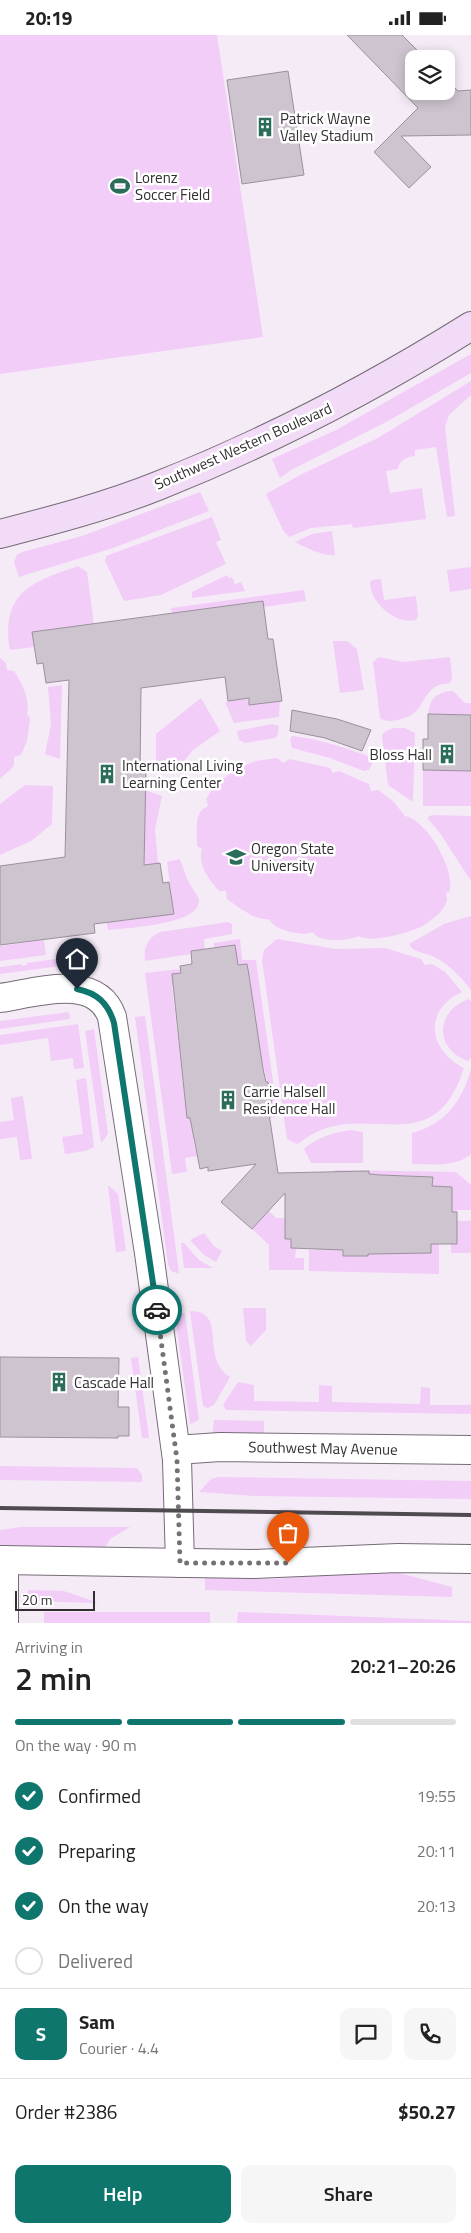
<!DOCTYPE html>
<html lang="en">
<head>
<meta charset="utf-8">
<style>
  body { margin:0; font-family:"Titillium Web",sans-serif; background:#f6f6f6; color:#222; height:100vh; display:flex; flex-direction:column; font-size:19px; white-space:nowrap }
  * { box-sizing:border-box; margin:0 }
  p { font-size:16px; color:#767676 }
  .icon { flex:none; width:28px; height:28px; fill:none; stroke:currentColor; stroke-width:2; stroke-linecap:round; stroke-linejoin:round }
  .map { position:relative; height:1588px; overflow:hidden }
  .drawer { display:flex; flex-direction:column; background:#fff; flex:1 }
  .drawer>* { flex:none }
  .tools { position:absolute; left:405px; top:15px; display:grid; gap:10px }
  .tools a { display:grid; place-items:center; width:50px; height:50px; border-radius:10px; background:#fff; box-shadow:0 2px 12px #0003; font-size:25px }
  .scale { position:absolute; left:15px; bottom:12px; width:80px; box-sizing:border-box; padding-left:5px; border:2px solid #322e32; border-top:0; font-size:14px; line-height:18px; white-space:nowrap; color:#322e32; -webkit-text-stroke:4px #fff; paint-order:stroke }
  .pin { position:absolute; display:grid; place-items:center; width:42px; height:42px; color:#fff; margin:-51px -21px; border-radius:50% 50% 50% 0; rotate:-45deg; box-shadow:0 0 5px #0007 }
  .pin .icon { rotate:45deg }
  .courier { position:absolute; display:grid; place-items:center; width:50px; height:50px; margin:-25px; border:4px solid #0f766e; border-radius:50%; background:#fff; color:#222; box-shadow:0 1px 6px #0007 }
  .headline em { font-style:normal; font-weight:600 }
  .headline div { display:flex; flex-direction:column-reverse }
  .headline { display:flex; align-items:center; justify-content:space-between; height:85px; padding:0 15px }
  h1 { font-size:32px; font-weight:600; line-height:38px }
  .bar { display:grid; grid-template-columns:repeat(4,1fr); gap:8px 5px; align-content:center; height:60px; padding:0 15px }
  .bar i { height:6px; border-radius:4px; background:#e0e0e0 }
  .bar .active { background:#0f766e }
  .bar p { grid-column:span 4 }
  .line { display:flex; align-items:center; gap:12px; padding:0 15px; border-top:1px solid #e0e0e0 }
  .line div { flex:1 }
  .round { display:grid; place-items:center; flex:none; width:52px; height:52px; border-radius:10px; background:#f6f6f6 }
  ol { padding:0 15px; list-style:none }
  li { display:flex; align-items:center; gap:15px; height:55px }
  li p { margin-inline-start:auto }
  li .icon { padding:5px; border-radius:50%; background:#0f766e; color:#fff; stroke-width:4 }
  li:last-child { color:#767676 }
  li i { width:28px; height:28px; border:2px solid #e0e0e0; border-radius:50% }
  .button { display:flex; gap:10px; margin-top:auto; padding:10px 15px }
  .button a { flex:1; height:58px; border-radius:10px; background:#0f766e; color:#fff; font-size:20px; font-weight:600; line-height:58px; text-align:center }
  .button a+a { background:#f6f6f6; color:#222 }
  .status { display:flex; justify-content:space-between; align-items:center; height:35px; padding:0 25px; background:#fff; direction:ltr }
  .status svg { height:14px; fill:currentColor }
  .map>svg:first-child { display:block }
  .green { fill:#f2cdf8 }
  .building { fill:#cec4d0; stroke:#9a919c }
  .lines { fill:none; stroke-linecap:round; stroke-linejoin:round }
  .minor-casing { stroke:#756c76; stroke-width:30 }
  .tertiary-casing { stroke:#756c76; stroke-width:30 }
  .secondary-casing { stroke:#756c76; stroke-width:30 }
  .minor { stroke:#fff; stroke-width:28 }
  .tertiary { stroke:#fff; stroke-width:28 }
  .secondary { stroke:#f2dbf6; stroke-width:28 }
  .rail { stroke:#4f4a4f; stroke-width:4 }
  .done { stroke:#767077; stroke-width:5; stroke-dasharray:0 9 }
  .route { stroke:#0f766e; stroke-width:6 }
  .labels { text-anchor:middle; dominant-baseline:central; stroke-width:5; stroke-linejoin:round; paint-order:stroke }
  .poi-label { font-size:15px; fill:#322e32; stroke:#fff; text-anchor:start }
  .street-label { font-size:15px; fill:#322e32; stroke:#fff }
</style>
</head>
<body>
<div class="status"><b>20:19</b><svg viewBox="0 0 49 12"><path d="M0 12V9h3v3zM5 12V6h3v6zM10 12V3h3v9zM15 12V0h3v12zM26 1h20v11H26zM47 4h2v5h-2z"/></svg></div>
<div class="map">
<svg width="471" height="1588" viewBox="0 0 471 1588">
  <rect width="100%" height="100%" fill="#f5ebf7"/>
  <g class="green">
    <polygon points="0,0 217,0 263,302 0,339"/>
    <polygon points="471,319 471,338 388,386 291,435 280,443 272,424 336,395"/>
    <path d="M471,346V360L449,380L445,392L455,481L447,482L436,412L415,415V421C407,422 400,424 398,434L386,436L390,458L422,453L426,484L353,493L352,489L311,493L289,502L283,495L266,459L302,439L378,403Z"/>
    <polygon points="200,457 209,476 113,513 19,542 14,527 17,520 22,517 82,501"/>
    <polygon points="212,482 221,505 216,507 226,529 161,560 124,566 105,526 106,521"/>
    <path d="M332,496L335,520C322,521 307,513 295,507L312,499Z"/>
    <path d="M78,531L87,537L94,589L33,597L34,612L10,615C0,555 36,546 78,531Z"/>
    <polygon points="471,532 471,554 450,557 447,535"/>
    <polygon points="227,540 229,543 232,542 235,549 241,547 245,556 192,563 192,557"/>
    <path d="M381,544L384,565L416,561L418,581L416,585C396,590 370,568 370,547L372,545Z"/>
    <polygon points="304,555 306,566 263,572 262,566 172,578 171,573"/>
    <polygon points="333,606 347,606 357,614 364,655 340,658"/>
    <path d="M379,622L403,627L450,622L452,642L450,648C445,649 439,649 435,652C418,664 425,679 398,685C392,686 385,687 380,683L373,627Z"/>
    <path d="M0,623L6,628L7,635L14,636C23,650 30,663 27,680L30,683L27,706L21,720L14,722V731L0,744Z"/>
    <polygon points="62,650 60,724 45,719 51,690 48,652"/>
    <path d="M453,656L465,668H471V680L428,679C430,663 437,657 453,656Z"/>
    <polygon points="248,662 250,670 280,666 279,682 234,688 225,667"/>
    <polygon points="201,663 220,696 193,715 180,731 156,731 156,699"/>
    <polygon points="272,689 279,691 278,699 275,703 245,708 239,705 237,696"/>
    <polygon points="394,693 405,693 415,698 413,767 388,750 382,700 386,696"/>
    <path d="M292,701C320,704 347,713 373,723L372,729L369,735L364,736L330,723L292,713L290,705Z"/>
    <path d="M277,723L283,728L290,724L330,733L333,738L339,736L369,749L371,756L378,755L393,766L405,781C426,784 457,836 449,857L446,858L447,865C444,876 434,884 424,890C413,897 370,909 359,901C353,905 326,907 318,902C316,901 314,898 312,897C303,902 274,895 269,884C255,886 239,872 227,864L226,856H219C209,845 197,829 202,814L197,811C197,802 195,783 201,776C203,773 206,773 208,771L206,764L212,755L230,738L237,739L239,733L256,726Z"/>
    <polygon points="423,735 471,736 471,771 423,771"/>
    <polygon points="25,750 53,751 52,789 31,806 0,820 0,769"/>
    <polygon points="145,755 162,761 155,794 158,828 144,830"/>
    <polygon points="432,780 471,781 471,846 440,798 428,784 428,782"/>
    <path d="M180,824C184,836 187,845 194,856C196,859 199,862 199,866C199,890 125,893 108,895L105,880L110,879L112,887L174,879L167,827Z"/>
    <path d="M471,881V955C460,941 448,928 432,921C424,917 413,918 409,909L444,889Z"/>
    <path d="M228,887L232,889V899L204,904L205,914L191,916V919L145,926C143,912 148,903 160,897Z"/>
    <polygon points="240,904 242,925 256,925 278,1082 268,1083 258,1073 272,1071 264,1034 252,1036 261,1018 256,997 250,941 248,941 247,929 238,930 235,910 214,913 214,908"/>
    <path d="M277,904L336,914L385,913L421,924L425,930L432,929L445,937L462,957C423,975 428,1015 464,1033C431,1135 361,1056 298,1109L287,1104L262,925L264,915Z"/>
    <polygon points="44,905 46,920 0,926 0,911"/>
    <polygon points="69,922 70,927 60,928 60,931 0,939 0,932 22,929 22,931 27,930 27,928"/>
    <polygon points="180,934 181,938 173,939 174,951 172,951 187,1083 202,1081 193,1104 196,1119 198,1121 185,1123 187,1137 172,1139 145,938"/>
    <path d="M469,964L471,967V1023L468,1026C434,1014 435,976 469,964Z"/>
    <polygon points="69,977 70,984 0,994 0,986"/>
    <polygon points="145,981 178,1230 179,1239 171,1236 168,1229 135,982"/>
    <polygon points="78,989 84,1033 74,1034 73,1023 51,1026 48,1003 0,1010 0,1000"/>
    <polygon points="94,994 108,1099 101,1108 85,996"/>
    <path d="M471,1034V1119C454,1133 433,1129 412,1129V1098C446,1089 462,1066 471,1034Z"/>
    <polygon points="86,1043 94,1112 85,1116 65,1119 62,1102 83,1099 76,1045"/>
    <polygon points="23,1061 32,1124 20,1125 17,1102 0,1104 0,1087 14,1085 11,1063"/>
    <path d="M350,1095L363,1097V1128H311L304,1114C317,1102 333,1098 350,1095Z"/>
    <polygon points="335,1135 456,1137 471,1150 471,1175 457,1175 457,1177 452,1177 452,1152 432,1151 433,1143 400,1140 381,1151 381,1139 369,1139 369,1136 345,1136 335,1150"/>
    <polygon points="108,1150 118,1159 126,1216 116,1217"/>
    <polygon points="269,1176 276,1183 285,1183 285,1203 291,1204 291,1213 296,1213 295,1223 304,1223 304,1235 269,1235 269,1210 252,1194"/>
    <polygon points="457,1186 471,1186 471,1218 451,1218 451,1209"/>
    <polygon points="204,1198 214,1211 222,1216 216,1227 204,1220 190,1205"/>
    <polygon points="343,1207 343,1221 367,1221 368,1219 382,1219 382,1207 398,1219 431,1218 431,1209 439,1209 439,1239 309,1236 309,1215 338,1214"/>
    <polygon points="181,1208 184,1208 199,1225 213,1233 184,1233"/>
    <polygon points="243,1273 266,1273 266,1295 251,1311 246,1306"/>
    <path d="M190,1276C229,1276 199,1323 230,1342L214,1370L208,1373L203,1371Z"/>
    <polygon points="180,1278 185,1278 199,1385 190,1389 176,1287"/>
    <polygon points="138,1322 149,1403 142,1403 131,1323"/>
    <polygon points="238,1347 254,1350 254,1366 319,1367 319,1350 332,1351 332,1367 420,1369 421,1352 430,1353 430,1370 471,1370 471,1379 226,1375 223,1370"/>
    <polygon points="214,1385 264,1386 264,1403 212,1403"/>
    <polygon points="0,1431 137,1433 142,1440 142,1447 0,1445"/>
    <polygon points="219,1442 471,1446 471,1464 254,1461 199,1457 211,1444"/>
    <polygon points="21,1492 130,1492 110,1504 104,1515 0,1513 0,1495"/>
    <polygon points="388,1535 452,1552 452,1562 205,1555 205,1542 273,1544"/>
    <polygon points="28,1555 64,1556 99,1568 27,1566"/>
    <rect x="44" y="1577" width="166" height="11"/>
    <polygon points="238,1577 471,1586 471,1588 237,1588"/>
  </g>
  <g class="building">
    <polygon points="347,0 402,0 426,24 414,24 414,56 446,56 446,44 458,56 471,55 471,100 401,101 431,132 409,153 374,117 418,73"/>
    <polygon points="288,36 304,140 242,149 227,45"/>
    <polygon points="263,566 268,604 273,604 282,666 249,670 249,663 228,666 225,642 141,653 140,737 146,737 144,830 160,828 163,848 169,847 174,879 94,889 95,898 0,910 0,831 65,822 69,645 46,648 43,628 37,629 32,597"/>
    <polygon points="292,675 337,684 371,695 362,716 325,703 290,696"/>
    <polygon points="428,679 471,680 471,736 423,735 423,704 428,704"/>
    <polygon points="235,910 238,930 247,929 249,940 263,1034 266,1047 268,1047 272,1071 268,1072 278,1138 369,1136 369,1139 381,1140 433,1142 432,1151 452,1152 452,1177 457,1177 457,1209 431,1209 431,1218 368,1219 368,1221 343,1221 343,1215 291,1213 291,1204 285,1204 285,1158 252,1194 221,1167 256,1129 208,1136 208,1132 200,1134 190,1083 187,1083 172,939 181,938 180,931 192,929 191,916"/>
    <polygon points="0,1322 119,1323 118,1372 129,1372 129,1401 118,1401 118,1403 0,1402"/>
  </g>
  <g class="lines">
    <defs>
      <g id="minor">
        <path d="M0,963C35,958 96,937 112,982L149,1218L177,1425L180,1528"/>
        <polyline points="176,1415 220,1412 471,1415"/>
        <polyline points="4,1588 4,1525"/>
      </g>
      <polyline id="tertiary" points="0,1525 252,1529 398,1523 471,1524"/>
      <path id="secondary" d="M0,499C54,485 108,471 160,450C268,407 372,353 471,291"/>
    </defs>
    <use href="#minor" class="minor-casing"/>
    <use href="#tertiary" class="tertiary-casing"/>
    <use href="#secondary" class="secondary-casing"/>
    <use href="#minor" class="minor"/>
    <use href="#tertiary" class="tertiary"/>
    <use href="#secondary" class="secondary"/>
    <polyline class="rail" points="0,1473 471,1480"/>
  </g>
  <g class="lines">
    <polyline class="done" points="157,1275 177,1425 180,1528 288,1528"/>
    <path class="route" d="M77,954C97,958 108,968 114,988L157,1275"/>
  </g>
  <defs>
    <symbol id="building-bare" viewBox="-9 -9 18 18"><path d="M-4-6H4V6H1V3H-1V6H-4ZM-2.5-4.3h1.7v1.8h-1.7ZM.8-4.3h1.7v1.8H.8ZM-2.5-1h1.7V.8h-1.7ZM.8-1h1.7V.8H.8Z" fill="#2c6c5a" stroke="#fff" stroke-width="2.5" paint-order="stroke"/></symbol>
    <symbol id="stadium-bare" viewBox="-9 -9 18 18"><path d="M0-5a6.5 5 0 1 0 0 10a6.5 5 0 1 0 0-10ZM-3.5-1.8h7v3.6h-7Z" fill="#2c6c5a" stroke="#fff" stroke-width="2.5" paint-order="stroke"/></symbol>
    <symbol id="university-bare" viewBox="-9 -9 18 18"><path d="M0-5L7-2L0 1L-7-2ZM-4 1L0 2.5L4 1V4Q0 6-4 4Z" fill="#2c6c5a" stroke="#fff" stroke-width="2.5" paint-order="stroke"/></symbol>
  </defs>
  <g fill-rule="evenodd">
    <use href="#building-bare" x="251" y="78" width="28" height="28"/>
    <use href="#stadium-bare" x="106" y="137" width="28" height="28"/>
    <use href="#building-bare" x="433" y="705" width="28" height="28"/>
    <use href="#building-bare" x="93" y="725" width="28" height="28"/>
    <use href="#university-bare" x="222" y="808" width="28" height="28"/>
    <use href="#building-bare" x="214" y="1051" width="28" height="28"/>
    <use href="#building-bare" x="45" y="1333" width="28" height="28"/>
  </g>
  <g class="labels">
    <g class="poi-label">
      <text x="280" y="83">Patrick Wayne<tspan x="280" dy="17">Valley Stadium</tspan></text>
      <text x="135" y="142">Lorenz<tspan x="135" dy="17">Soccer Field</tspan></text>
      <text x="432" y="719" text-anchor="end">Bloss Hall</text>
      <text x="122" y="730">International Living<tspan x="122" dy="17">Learning Center</tspan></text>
      <text x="251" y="813">Oregon State<tspan x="251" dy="17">University</tspan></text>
      <text x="243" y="1056">Carrie Halsell<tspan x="243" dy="17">Residence Hall</tspan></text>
      <text x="74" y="1347">Cascade Hall</text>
    </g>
    <g class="street-label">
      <text transform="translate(243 411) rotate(-24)">Southwest Western Boulevard</text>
      <text transform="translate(323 1413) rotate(1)">Southwest May Avenue</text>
    </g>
  </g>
</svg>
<div class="tools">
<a><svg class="icon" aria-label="layers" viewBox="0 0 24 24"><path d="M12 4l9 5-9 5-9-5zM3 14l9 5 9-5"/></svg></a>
</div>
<div class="scale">20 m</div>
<div class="pin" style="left:288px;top:1528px;background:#ea580c"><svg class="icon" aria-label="bag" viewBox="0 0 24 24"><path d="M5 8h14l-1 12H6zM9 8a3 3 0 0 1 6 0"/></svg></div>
<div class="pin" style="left:77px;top:954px;background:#1f2937"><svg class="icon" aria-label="home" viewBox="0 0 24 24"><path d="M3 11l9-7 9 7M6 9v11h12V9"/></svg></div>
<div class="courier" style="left:157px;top:1275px"><svg class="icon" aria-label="car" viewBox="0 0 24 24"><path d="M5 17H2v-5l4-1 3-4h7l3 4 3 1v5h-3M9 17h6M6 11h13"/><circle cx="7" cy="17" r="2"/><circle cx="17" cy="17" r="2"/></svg></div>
</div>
<section class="drawer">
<div class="headline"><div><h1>2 min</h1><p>Arriving in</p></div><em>20:21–20:26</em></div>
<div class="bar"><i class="active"></i><i class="active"></i><i class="active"></i><i></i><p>On the way · 90 m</p></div>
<ol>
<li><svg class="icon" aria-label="check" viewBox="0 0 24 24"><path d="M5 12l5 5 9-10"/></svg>Confirmed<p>19:55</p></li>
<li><svg class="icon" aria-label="check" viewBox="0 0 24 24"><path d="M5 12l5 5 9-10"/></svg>Preparing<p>20:11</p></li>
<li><svg class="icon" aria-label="check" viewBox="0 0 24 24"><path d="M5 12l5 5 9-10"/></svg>On the way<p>20:13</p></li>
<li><i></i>Delivered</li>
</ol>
<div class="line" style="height:90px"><b class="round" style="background:#0f766e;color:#fff">S</b><div><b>Sam</b><p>Courier · 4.4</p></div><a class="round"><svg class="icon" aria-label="chat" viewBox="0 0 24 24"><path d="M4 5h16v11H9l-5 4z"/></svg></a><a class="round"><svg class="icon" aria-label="phone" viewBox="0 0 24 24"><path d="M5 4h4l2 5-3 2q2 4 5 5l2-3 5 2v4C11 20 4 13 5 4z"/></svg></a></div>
<div class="line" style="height:65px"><div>Order #2386</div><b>$50.27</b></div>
<div class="button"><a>Help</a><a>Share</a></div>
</section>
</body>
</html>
